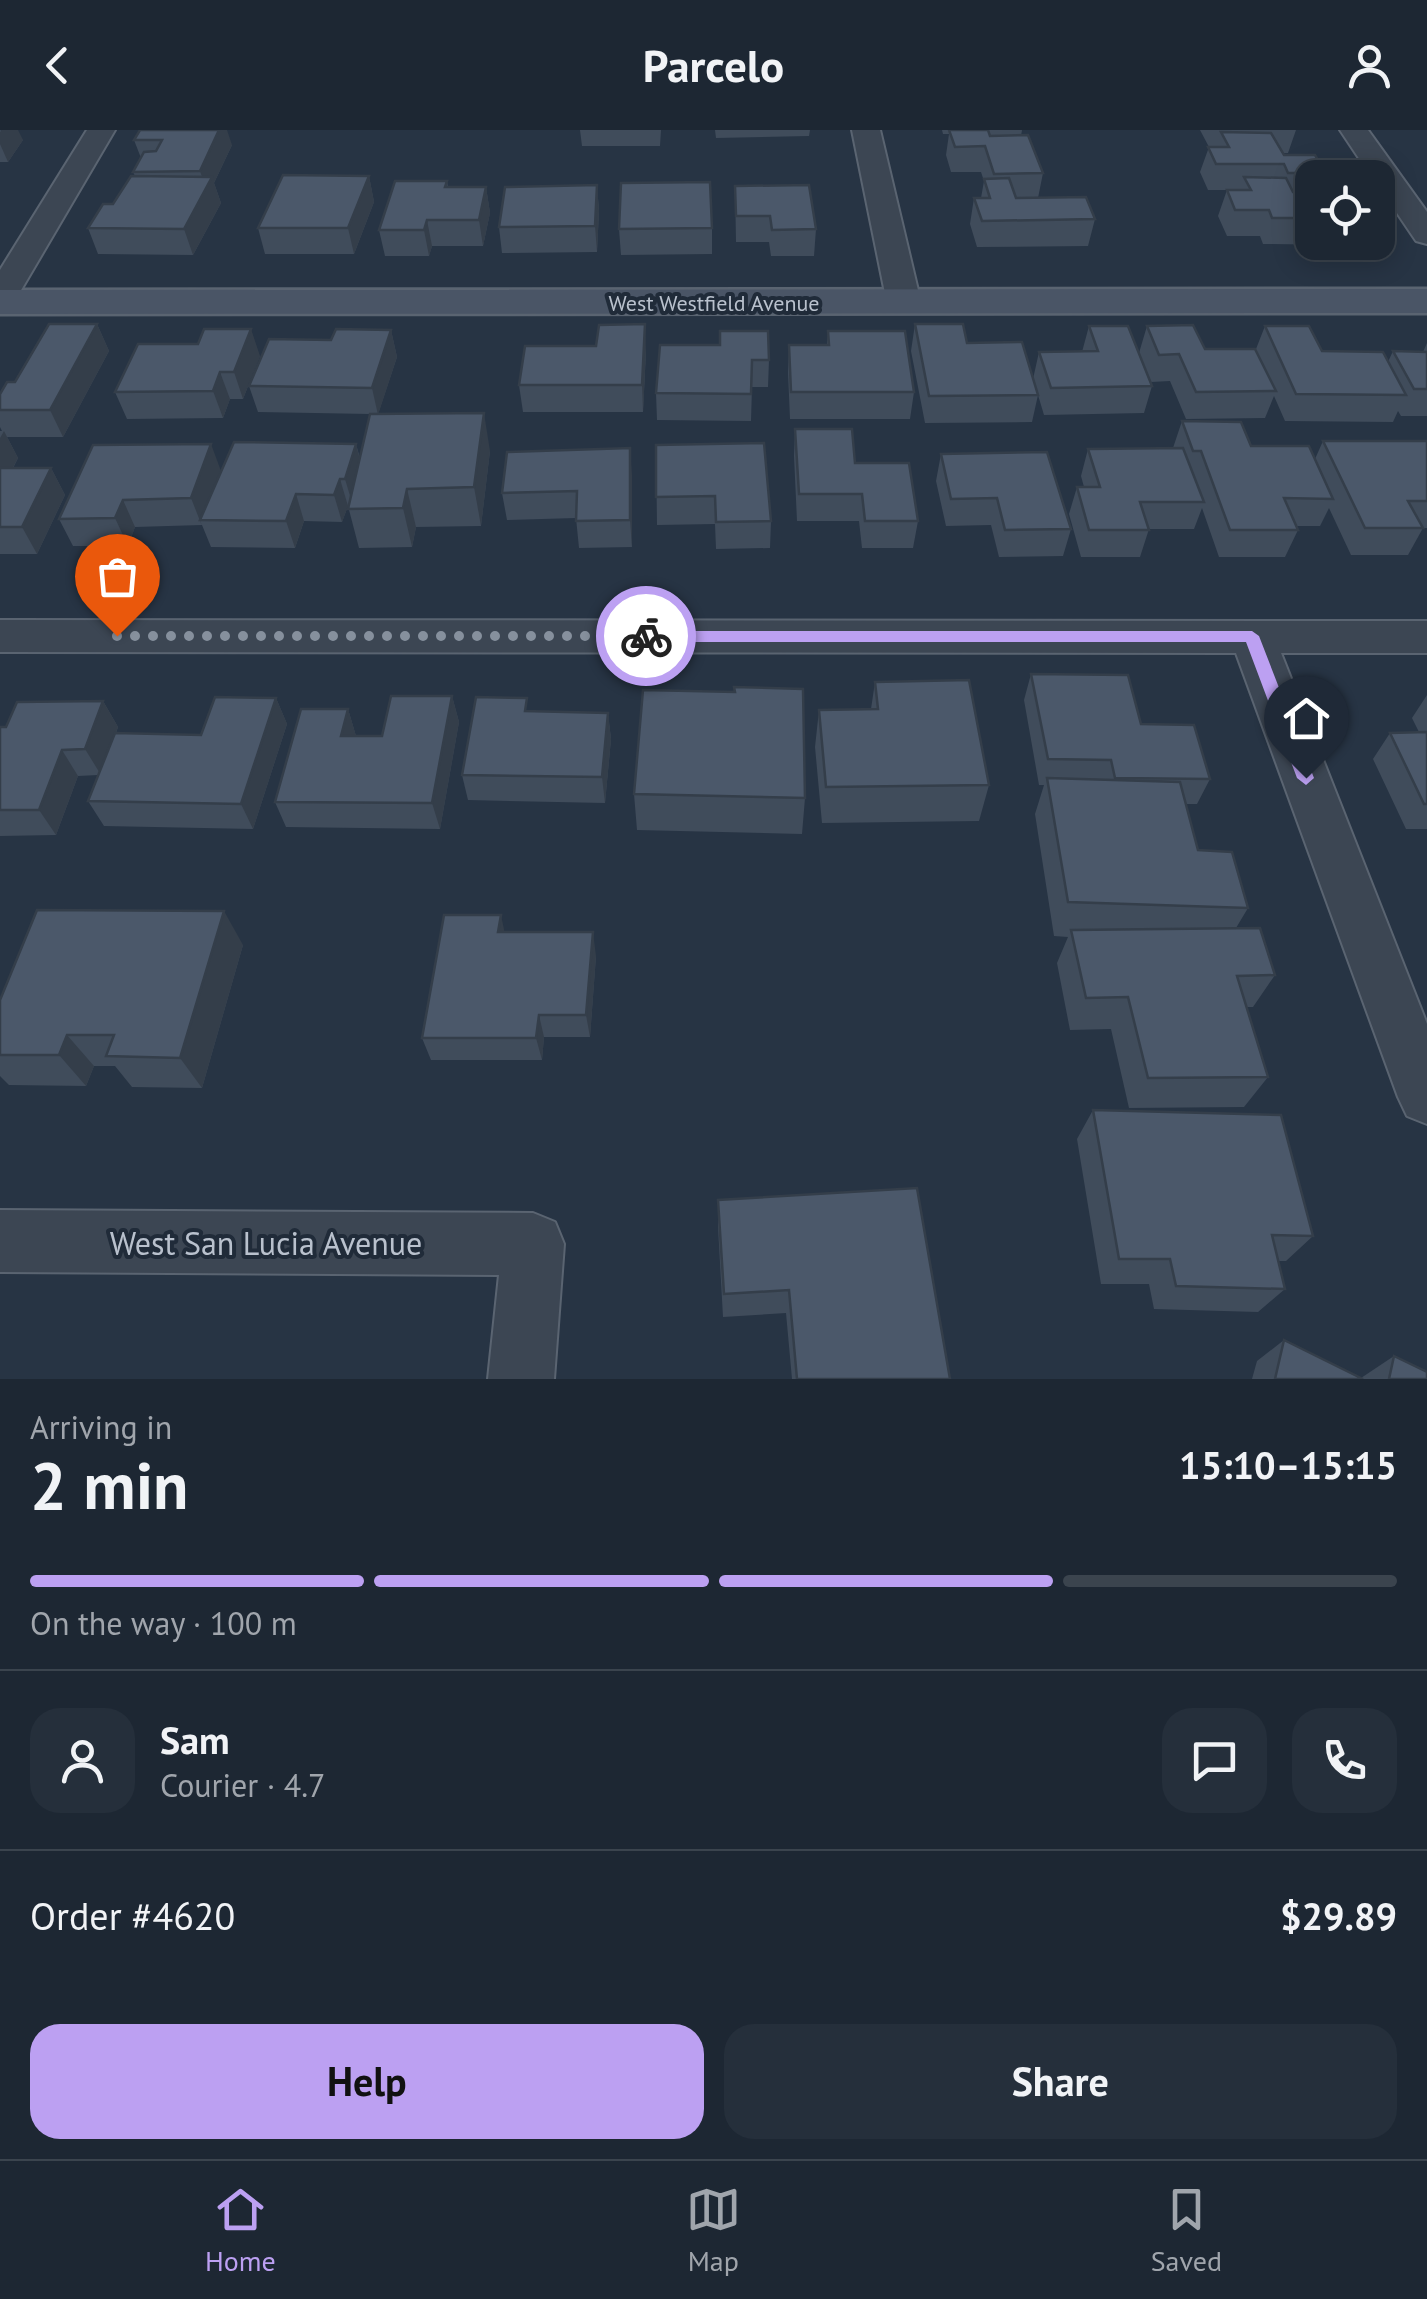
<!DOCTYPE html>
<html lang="en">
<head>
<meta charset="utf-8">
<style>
  body { margin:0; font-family:"PT Sans",sans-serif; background:#252f3b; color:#f1f3f6; height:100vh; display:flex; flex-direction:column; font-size:38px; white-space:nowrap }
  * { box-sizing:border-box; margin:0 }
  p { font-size:32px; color:#a0a5ac }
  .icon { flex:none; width:55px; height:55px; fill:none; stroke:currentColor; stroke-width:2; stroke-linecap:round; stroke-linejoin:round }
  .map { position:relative; height:1249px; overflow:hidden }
  .drawer { display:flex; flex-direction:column; background:#1d2733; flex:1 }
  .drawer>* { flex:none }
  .buttons { position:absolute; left:1295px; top:30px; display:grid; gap:20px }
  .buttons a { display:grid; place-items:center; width:100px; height:100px; border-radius:20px; background:#1d2733; box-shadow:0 5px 25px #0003,0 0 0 2px #3b444e; font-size:50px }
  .pin { position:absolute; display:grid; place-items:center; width:85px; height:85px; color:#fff; margin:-102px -42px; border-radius:50% 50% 50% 0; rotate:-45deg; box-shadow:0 0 10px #0007 }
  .pin .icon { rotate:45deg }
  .courier { position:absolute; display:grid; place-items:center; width:100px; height:100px; margin:-50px; border:8px solid #bca0f2; border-radius:50%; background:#fff; color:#222; box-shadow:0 2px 12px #0007 }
  .headline em { font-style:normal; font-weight:800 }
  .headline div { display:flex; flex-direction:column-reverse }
  .headline { display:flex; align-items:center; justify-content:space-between; height:170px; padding:0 30px }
  h1 { font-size:65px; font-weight:800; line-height:75px }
  .bar { display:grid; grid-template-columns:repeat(4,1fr); gap:15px 10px; align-content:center; height:120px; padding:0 30px }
  .bar i { height:12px; border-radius:8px; background:#3b444e }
  .bar .active { background:#bca0f2 }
  .bar p { grid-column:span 4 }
  .line { display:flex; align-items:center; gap:25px; padding:0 30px; border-top:2px solid #3b444e }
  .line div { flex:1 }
  .round { display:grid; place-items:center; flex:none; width:105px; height:105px; border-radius:30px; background:#252f3b }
  .action { display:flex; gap:20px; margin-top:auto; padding:20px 30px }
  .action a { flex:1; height:115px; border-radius:30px; background:#bca0f2; color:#111; font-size:40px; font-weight:800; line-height:115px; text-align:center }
  .action a+a { background:#252f3b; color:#f1f3f6 }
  header { display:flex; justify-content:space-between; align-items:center; height:130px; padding:0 30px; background:#1d2733; font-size:45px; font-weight:800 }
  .tab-bar { display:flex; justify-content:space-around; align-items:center; height:140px; border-top:2px solid #3b444e; background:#1d2733; font-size:28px; color:#a0a5ac }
  .tab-bar a { display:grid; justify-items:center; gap:5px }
  .tab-bar .active { color:#bca0f2 }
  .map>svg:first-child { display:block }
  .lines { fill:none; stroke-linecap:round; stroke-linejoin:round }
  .street-casing { stroke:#5a6471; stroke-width:4 }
  .secondary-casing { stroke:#5a6471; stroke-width:5 }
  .street { fill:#3c4653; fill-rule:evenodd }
  .secondary { fill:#4a5566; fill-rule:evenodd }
  .wall { fill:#404c5b }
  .shaded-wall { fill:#343e4a }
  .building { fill:#4b586a; stroke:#343e4a; stroke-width:2.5 }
  .route { fill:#bca0f2 }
  .done { stroke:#86909d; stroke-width:10; stroke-dasharray:0 18 }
  .labels { text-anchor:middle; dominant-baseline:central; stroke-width:8; stroke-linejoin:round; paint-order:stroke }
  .far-street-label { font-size:22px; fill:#b9c1cd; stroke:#202b39 }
  .near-street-label { font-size:32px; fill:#b9c1cd; stroke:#202b39 }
</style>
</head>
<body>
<header><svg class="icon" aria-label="back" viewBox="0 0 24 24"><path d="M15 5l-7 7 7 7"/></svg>Parcelo<svg class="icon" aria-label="person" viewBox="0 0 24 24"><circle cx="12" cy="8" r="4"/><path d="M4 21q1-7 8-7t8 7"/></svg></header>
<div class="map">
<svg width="1427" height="1249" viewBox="0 0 1427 1249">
  <rect width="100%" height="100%" fill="#273444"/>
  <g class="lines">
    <defs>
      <g id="street">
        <polygon points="87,0 115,0 17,167 12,174 0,177 0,140"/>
        <polygon points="852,0 880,0 921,173 916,180 892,180 887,173"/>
        <polygon points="1340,0 1368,0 1427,82 1427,114 1416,111 1378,55 1378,48 1372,48"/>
        <polygon points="0,490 1427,491 1427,523 1281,523 1427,894 1427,994 1407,986 1398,967 1236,523 0,522"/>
        <polygon points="0,1080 533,1083 555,1092 564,1114 554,1249 488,1249 499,1145 0,1142"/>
      </g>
      <polygon id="secondary" points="1427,159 1427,183 0,184 0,160"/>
    </defs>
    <use href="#street" class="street-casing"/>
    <use href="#secondary" class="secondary-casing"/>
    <use href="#street" class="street"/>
    <use href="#secondary" class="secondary"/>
  </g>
  <g class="wall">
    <polygon points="0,0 23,10 8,32 0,32"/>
    <polygon points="140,0 232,15 214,53 221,73 193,125 98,124 88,98 113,74 135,46 133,42 141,28 134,10"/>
    <polygon points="580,0 661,0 660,16 582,16"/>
    <polygon points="715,0 810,0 809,6 716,8"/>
    <polygon points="942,0 1022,0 1021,6 1043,43 1038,68 1095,89 1088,116 977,117 970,94 974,68 981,68 984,51 981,42 951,42 946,25 949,4 943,4"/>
    <polygon points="1200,0 1296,0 1288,23 1283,23 1284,25 1326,43 1324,48 1312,48 1312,112 1349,112 1348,115 1263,114 1260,106 1227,106 1218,86 1227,60 1208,60 1200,42 1209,17"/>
    <polygon points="369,46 374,72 354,124 265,124 258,98"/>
    <polygon points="447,51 448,57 486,57 490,83 483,116 432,116 429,126 385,126 379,100"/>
    <polygon points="597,55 599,81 597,122 502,123 499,97"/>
    <polygon points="735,56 816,99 814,126 771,126 769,112 736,112"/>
    <polygon points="712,98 712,124 621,125 619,99"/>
    <polygon points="97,194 109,221 63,307 7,307 18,328 13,338 51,338 65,365 37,424 0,424 0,301 2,301 0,297 0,264"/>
    <polygon points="915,194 967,213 1033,249 1039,222 1082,222 1089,196 1152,256 1144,283 1044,285 1038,265 1032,292 925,293 911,221"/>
    <polygon points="1147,196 1205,219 1256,219 1265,196 1322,221 1388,232 1393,221 1423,222 1427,213 1427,286 1401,286 1398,281 1393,292 1285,291 1274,266 1265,288 1186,289 1170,251 1151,252 1139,223"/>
    <polygon points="391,200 397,227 378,284 490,321 481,396 416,397 412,417 359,418 348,376 342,392 304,391 295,418 211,417 202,395 135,397 128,416 73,416 59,389 221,341 356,314 360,328 370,284 258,282 249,256 331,210"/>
    <polygon points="828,201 914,262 910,289 790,289 788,242 789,215 827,215"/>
    <polygon points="660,215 769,230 768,257 752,257 751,291 657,290 656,263"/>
    <polygon points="596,216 646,221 643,282 523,282 519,255"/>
    <polygon points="260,226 243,269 230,269 223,288 127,289 115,262"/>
    <polygon points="1182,291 1251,316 1315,329 1323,311 1427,311 1427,398 1423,398 1408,425 1351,425 1329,378 1320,396 1296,396 1298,400 1285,427 1219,427 1202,378 1194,399 1149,399 1140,427 1081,427 1069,384 1077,357 1084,357 1081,346 1088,319 1173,318"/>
    <polygon points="795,299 855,333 918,391 913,418 862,418 859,391 797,391 794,326"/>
    <polygon points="656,315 771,391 770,418 716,419 715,394 657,395"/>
    <polygon points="630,318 632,417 579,418 576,388 507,390 502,363"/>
    <polygon points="941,324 1071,399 1063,426 999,427 991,395 946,396 936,351"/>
    <polygon points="1031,544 1141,594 1210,649 1197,674 1186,674 1198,720 1248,778 1236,798 1275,845 1253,877 1246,877 1268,947 1244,977 1129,978 1111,899 1070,900 1057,833 1068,807 1054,806 1035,684 1044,655 1039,655 1024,570"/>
    <polygon points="875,552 989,655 979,691 822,693 815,617 819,580 871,579"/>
    <polygon points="1427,565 1427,699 1406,699 1373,629 1390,603 1419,602 1412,588"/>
    <polygon points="452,566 459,592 440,699 286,697 275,672 348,579 356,606 382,606"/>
    <polygon points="276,568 287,594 253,699 104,696 88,671 98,645 78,646 56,705 0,706 0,597 6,597 103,571 118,597 116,603 201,605"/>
    <polygon points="530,582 608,583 611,609 605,673 468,670 462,645"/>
    <polygon points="634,664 805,668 802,704 637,700"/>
    <polygon points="505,802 596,826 590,907 544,907 542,930 431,930 422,908"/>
    <polygon points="243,815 202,958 132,957 115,936 94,936 86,956 9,955 0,946 0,870"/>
    <polygon points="1093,980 1313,1106 1286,1131 1278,1131 1285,1159 1258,1182 1154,1179 1149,1154 1101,1154 1077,1009"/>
    <polygon points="718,1070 950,1249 792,1249 786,1183 723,1187 718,1097"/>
    <polygon points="1284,1210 1361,1248 1394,1226 1427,1249 1252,1249 1257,1231"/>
  </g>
  <g class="shaded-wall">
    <polygon points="2,0 18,0 23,10 8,32 0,14 0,2"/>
    <polygon points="219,0 227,0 232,15 214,53 221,73 193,125 184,99 206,59 200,41"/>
    <polygon points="369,46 374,72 354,124 348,98"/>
    <polygon points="597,55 599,81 597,122 595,96"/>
    <polygon points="486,57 490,83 483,116 479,90"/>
    <polygon points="427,90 432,116 429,126 424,100"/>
    <polygon points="97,194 109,221 63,307 50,280"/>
    <polygon points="645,194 646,221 643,282 642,255"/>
    <polygon points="251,199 260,226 243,269 234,242"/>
    <polygon points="391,200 397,227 378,285 372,258"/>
    <polygon points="220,242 230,269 223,288 213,261"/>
    <polygon points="484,283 490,321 481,396 474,357"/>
    <polygon points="4,301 18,328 0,362 0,308"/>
    <polygon points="211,314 221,341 200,390 202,396 191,368"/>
    <polygon points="356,314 363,342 353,376 345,349"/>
    <polygon points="630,318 632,345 632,417 630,390"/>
    <polygon points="51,338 65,365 37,424 22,397"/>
    <polygon points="340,349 348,376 342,392 334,365"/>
    <polygon points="407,359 416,397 412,417 403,378"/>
    <polygon points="296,364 304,391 295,418 286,391"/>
    <polygon points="123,370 135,397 128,416 115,388"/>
    <polygon points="452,566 459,592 440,699 432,673"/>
    <polygon points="276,568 287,594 253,699 241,674"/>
    <polygon points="103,571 118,597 101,645 85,619"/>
    <polygon points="348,579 356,606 341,606"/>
    <polygon points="608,583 611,609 605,673 602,647"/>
    <polygon points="62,620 78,646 56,705 39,680"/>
    <polygon points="224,781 243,815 202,958 180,928"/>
    <polygon points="501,785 506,809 498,802"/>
    <polygon points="593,802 596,826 590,907 586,885"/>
    <polygon points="539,885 544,907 542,930 536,908"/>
    <polygon points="67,905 94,936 86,956 59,925"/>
  </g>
  <g class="building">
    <polygon points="140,0 219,0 200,41 133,42 144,22 156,21 162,10 134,10"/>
    <polygon points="949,0 988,0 990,6 1028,5 1043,43 994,44 985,16 955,17"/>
    <polygon points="1221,2 1271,3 1284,25 1315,25 1326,43 1288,43 1284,34 1216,34 1208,17 1229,17"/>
    <polygon points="283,45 369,46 348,98 258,98"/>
    <polygon points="131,46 212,47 184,99 88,98 103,74 113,74"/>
    <polygon points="1244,47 1286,48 1293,62 1312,62 1312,88 1272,88 1269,80 1235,80 1227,60 1251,60"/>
    <polygon points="1009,48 1016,68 1086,67 1095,89 982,91 974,68 990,68 984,49"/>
    <polygon points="395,51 447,51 445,57 486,57 479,90 427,90 424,100 379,100"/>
    <polygon points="710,52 712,98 619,99 621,53"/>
    <polygon points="597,55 595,96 499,97 505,57"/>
    <polygon points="809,55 816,99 772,100 770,86 736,86 735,56"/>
    <polygon points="49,194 97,194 50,280 0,280 0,264 7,252 15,252"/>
    <polygon points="645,194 642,255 519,255 525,216 596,216 599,195"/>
    <polygon points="915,194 963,194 967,213 1022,212 1038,265 929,266"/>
    <polygon points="1193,195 1205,219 1255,219 1276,261 1196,262 1179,224 1159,225 1147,196"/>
    <polygon points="1089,196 1128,196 1152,256 1051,258 1039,222 1098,221"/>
    <polygon points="1265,196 1309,196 1322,221 1383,222 1406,265 1296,264"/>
    <polygon points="204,199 251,199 234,242 220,242 213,261 115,262 138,214 198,214"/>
    <polygon points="336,199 391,200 372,258 249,256 269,209 331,210"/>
    <polygon points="720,201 768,201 769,230 752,230 751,264 656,263 660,215 720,215"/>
    <polygon points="828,201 905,201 914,262 791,262 789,215 829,215"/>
    <polygon points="1393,221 1427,222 1427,259 1414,259"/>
    <polygon points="484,283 474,357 407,359 403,378 348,379 370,284"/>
    <polygon points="1182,291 1241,292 1251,316 1309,316 1333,369 1284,368 1298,400 1230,400 1201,321 1193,321"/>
    <polygon points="795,299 852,299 855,333 909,333 918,391 865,391 862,364 799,364"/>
    <polygon points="1323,311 1427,311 1427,371 1408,371 1423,398 1365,398"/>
    <polygon points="234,312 356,314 345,349 340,349 334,365 296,364 286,391 200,390"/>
    <polygon points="764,313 771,391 716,392 715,366 656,367 656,315"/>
    <polygon points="211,314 191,368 123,370 115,388 59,389 93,315"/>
    <polygon points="630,318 630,390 576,391 577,361 502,363 507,322"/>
    <polygon points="1183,318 1204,372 1140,372 1149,400 1089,400 1077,357 1100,357 1088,319"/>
    <polygon points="1047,322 1071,399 1005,400 997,368 951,369 941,324"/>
    <polygon points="0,338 51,338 22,397 0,397"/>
    <polygon points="1031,544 1128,545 1141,594 1194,595 1210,649 1115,648 1111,630 1048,629"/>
    <polygon points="969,550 989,655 826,657 819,580 878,579 875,552"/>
    <polygon points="734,557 803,559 805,668 634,664 643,560 735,562"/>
    <polygon points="391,566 452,566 432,673 275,672 301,579 348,579 341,606 382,606"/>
    <polygon points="215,567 276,568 241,674 88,671 115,603 201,605"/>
    <polygon points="476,567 527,568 525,581 608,583 602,647 462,645"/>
    <polygon points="103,571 85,619 62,620 39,680 0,680 0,597 6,597 17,572"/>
    <polygon points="1427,602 1427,674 1424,674 1390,603"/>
    <polygon points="1047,648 1180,652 1198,720 1232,722 1248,778 1068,772"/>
    <polygon points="37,780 224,781 180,928 106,926 114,905 67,905 59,925 0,925 0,870"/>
    <polygon points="444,785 501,785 498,802 593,802 586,885 539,885 536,908 422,908"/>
    <polygon points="1260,798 1275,845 1237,846 1268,947 1148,948 1128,867 1086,868 1071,800"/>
    <polygon points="1093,980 1281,985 1313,1106 1272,1105 1285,1159 1176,1156 1170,1129 1119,1129"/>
    <polygon points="917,1058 950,1249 797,1249 789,1160 724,1164 718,1070"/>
    <polygon points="1284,1210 1363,1249 1275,1249"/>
    <polygon points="1394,1226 1427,1242 1427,1249 1389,1249"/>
  </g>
  <polygon class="route" points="646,501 1252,501 1259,506 1314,648 1306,655 1297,648 1246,512 646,512 639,506"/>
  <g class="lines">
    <polyline class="done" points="117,506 646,506"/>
  </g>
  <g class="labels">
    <g class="far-street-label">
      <text x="714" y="173">West Westfield Avenue</text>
    </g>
    <g class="near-street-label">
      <text x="266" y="1113">West San Lucia Avenue</text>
    </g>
  </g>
</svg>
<div class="buttons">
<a><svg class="icon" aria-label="locate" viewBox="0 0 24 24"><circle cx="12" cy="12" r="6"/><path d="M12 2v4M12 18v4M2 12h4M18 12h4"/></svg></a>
</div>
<div class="pin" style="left:117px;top:506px;background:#ea580c"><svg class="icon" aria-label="bag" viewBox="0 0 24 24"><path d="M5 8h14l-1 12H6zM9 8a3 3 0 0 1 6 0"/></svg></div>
<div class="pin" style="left:1306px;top:648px;background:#1f2937"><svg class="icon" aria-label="home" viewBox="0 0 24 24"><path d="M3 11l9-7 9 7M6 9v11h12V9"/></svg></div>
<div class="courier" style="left:646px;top:506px"><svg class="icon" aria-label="bike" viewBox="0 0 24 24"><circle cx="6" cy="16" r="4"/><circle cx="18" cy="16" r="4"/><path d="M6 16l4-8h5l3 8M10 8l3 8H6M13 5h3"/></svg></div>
</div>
<section class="drawer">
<div class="headline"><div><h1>2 min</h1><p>Arriving in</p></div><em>15:10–15:15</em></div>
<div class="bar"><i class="active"></i><i class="active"></i><i class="active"></i><i></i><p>On the way · 100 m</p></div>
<div class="line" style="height:180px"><a class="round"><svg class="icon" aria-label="person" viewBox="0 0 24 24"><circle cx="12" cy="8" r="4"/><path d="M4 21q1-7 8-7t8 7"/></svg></a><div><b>Sam</b><p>Courier · 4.7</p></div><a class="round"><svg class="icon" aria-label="chat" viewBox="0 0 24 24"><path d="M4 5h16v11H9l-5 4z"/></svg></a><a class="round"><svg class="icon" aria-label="phone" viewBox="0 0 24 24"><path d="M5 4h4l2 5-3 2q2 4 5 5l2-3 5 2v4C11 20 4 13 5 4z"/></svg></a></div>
<div class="line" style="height:130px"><div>Order #4620</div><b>$29.89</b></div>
<div class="action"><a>Help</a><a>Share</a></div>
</section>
<nav class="tab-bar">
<a class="active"><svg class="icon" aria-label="home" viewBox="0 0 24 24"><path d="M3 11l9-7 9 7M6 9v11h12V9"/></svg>Home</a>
<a><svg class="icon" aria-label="map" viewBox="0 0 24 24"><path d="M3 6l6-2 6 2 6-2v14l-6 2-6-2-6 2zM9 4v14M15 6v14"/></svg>Map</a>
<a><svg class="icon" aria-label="saved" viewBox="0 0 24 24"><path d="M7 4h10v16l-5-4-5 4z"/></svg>Saved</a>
</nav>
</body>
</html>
